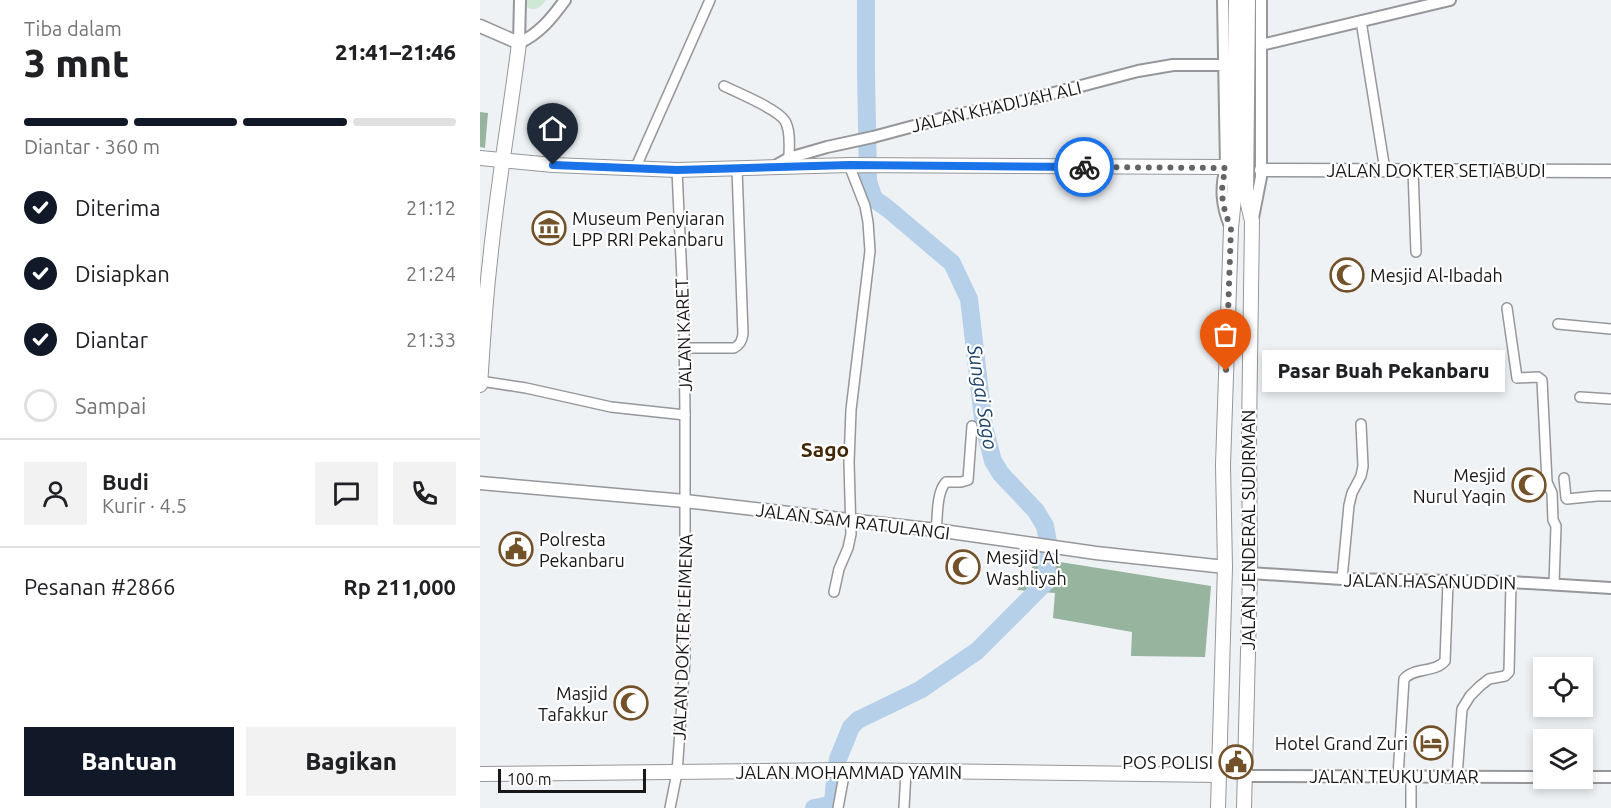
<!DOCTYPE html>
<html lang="id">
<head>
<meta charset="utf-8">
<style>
  body { margin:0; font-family:Ubuntu,sans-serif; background:#f2f2f2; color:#202124; height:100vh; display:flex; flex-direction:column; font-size:22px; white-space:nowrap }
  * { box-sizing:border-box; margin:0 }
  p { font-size:20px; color:#757577 }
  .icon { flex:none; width:33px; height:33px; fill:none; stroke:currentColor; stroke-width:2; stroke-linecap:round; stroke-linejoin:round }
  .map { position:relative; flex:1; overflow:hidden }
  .details { display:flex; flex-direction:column; background:#fff; width:480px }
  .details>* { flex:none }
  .controls { position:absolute; left:1053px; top:657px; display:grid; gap:12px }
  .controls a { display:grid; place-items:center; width:60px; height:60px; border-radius:0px; background:#fff; box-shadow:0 3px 9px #0003; font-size:30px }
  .scale { position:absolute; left:18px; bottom:15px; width:148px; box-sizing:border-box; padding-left:6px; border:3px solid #181819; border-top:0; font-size:16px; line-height:21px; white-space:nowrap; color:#181819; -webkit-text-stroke:4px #fff; paint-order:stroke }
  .pin { position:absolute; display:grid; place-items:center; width:51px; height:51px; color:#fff; margin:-62px -26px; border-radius:50% 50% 50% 0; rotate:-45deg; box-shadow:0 0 6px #0007 }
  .pin .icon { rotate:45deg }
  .courier { position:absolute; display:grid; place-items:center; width:60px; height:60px; margin:-30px; border:4px solid #1a73e8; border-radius:50%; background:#fff; color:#222; box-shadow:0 2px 8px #0007 }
  .bubble { position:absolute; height:42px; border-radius:0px; background:#fff; box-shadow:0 3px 9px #0003; font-size:20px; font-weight:800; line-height:42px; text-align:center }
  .headline em { font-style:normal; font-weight:800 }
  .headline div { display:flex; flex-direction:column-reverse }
  .headline { display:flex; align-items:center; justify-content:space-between; height:102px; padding:0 24px }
  h1 { font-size:39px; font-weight:800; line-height:45px }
  .bar { display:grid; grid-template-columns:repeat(4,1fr); gap:9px 6px; align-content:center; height:72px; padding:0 24px }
  .bar i { height:8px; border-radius:4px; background:#e0e0e0 }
  .bar .current { background:#111827 }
  .bar p { grid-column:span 4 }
  .line { display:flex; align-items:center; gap:15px; padding:0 24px; border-top:2px solid #e0e0e0 }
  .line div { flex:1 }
  .round { display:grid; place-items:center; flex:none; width:63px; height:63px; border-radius:0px; background:#f2f2f2 }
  ol { padding:0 24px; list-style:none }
  li { display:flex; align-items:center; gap:18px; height:66px }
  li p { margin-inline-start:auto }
  li .icon { padding:6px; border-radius:50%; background:#111827; color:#fff; stroke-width:4 }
  li:last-child { color:#757577 }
  li i { width:33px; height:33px; border:3px solid #e0e0e0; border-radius:50% }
  .primary-button { display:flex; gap:12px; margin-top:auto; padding:12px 24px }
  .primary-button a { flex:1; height:69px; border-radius:0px; background:#111827; color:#fff; font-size:24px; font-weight:800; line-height:69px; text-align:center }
  .primary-button a+a { background:#f2f2f2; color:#202124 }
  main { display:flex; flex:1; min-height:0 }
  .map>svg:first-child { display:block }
  .green { fill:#cee8d5 }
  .forest { fill:#96b49e }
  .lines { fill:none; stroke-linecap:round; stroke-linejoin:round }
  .river { stroke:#b7d0ea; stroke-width:18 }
  .minor-casing { stroke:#95979a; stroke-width:12 }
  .tertiary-casing { stroke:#95979a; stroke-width:14 }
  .secondary-casing { stroke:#95979a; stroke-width:15 }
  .primary-casing { stroke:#95979a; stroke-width:16 }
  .minor { stroke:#fff; stroke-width:9 }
  .tertiary { stroke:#fff; stroke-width:10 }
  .secondary { stroke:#fff; stroke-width:12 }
  .primary { stroke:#fff; stroke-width:14 }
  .done { stroke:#636466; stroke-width:6; stroke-dasharray:0 10.8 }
  .route { stroke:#1a73e8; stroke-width:8 }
  .labels { text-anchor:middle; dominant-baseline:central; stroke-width:4.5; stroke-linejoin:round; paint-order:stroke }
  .street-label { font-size:18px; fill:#181819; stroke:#fff }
  .poi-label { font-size:18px; fill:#181819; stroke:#fff; text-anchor:start }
  .water-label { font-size:20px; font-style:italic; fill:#204469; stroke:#fff }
  .quarter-label { font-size:21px; font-weight:bold; fill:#402705; stroke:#fff }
</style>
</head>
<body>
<main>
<section class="details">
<div class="headline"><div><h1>3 mnt</h1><p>Tiba dalam</p></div><em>21:41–21:46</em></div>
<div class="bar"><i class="current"></i><i class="current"></i><i class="current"></i><i></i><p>Diantar · 360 m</p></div>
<ol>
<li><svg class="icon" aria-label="check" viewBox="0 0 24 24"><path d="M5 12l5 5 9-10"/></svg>Diterima<p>21:12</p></li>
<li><svg class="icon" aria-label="check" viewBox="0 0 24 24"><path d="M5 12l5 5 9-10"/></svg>Disiapkan<p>21:24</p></li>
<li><svg class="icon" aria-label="check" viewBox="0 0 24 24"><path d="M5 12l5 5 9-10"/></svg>Diantar<p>21:33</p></li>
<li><i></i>Sampai</li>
</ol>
<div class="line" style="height:108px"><a class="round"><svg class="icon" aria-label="person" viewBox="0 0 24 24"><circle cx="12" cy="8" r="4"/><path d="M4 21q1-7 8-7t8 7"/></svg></a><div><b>Budi</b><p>Kurir · 4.5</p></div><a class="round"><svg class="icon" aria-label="chat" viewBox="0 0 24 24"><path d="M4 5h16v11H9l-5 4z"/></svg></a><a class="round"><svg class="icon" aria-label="phone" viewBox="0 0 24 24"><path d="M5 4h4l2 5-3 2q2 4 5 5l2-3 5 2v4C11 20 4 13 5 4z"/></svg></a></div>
<div class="line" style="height:78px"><div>Pesanan #2866</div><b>Rp 211,000</b></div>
<div class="primary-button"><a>Bantuan</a><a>Bagikan</a></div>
</section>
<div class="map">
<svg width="1131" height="808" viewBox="0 0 1131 808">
  <rect width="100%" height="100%" fill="#eff2f5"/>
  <path class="green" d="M42,0H66C61,7 57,11 48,8Z"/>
  <g class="forest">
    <polygon points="0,112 8,113 5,148 0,147"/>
    <path d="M555,558L731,586L725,657L651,656L652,632L573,618L575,593L537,590C545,581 553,569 555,558Z"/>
  </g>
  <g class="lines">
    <polyline class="river" points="334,808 349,805 353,802 356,771 358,759 371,727 378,720 440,690 497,651 566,582 568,542 565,526 556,511 521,474 513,461 504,427 489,299 472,263 407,208 394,199 388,181 386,72 386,0"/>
    <defs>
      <g id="minor">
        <polyline points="881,21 905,170"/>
        <path d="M244,86C258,93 298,109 305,121C311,131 309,147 309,158"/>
        <polyline points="155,169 230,0"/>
        <polyline points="933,170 936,252"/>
        <polyline points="1027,308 1037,378 1058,377 1062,380 1067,482 1072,493 1073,520 1076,526 1074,584"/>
        <polyline points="1078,324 1131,329"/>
        <path d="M204,348H254C260,345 262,341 263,334L257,169"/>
        <polyline points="0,381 46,388 131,407 205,415"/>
        <polyline points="1100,397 1131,399"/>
        <polyline points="1084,478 1086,498 1087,499 1117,496 1131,496"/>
        <path d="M456,530C458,516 456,493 466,482H481L488,480L492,426"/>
        <polyline points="862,579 869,505 872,493 881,476 883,466 881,424"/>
        <polyline points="354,592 359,569 368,548 371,534 369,462 371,410 390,251 388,222 385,206 369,165"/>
        <path d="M918,776L924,679C934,667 955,673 965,661L968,582"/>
        <polyline points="931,776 931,808"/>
        <polyline points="977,776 982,709 990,696 1000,686 1009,679 1025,676 1029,672 1031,582"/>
        <polyline points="190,808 197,773 205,660 205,415 204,323 197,170"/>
        <polyline points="358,808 365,770"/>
        <polyline points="424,808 426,771"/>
      </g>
      <g id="tertiary">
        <path d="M40,0L39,43C59,34 72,18 85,0"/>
        <path d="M743,0L746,167C740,189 742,206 750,226"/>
        <polyline points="781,45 970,0"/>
        <polyline points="295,166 309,158 347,147 393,137 475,115 536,103 658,71 693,65 744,65"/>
        <polyline points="773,218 781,177 781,0"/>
        <polyline points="770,573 862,579 1031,582 1131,588"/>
        <polyline points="765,776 1064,777"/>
        <polyline points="1102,777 1131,777"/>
      </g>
      <g id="secondary">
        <polyline points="0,26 39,43"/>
        <polyline points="781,170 1131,171"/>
        <polyline points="0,483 205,501 456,530 616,553 745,567"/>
      </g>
      <g id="primary">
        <polyline points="0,158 73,165 197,170 369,165 746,167"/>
        <path d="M0,385C3,343 5,302 10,261C17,188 30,116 39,43"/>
        <polyline points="0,774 365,770 738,775"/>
        <polyline points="738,808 745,567 743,465 751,228 755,188 756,0"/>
        <polyline points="764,808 770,573 769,433 772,221 766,196 768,0"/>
      </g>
    </defs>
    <use href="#minor" class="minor-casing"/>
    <use href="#tertiary" class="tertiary-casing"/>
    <use href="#secondary" class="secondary-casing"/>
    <use href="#primary" class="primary-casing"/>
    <use href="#minor" class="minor"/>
    <use href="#tertiary" class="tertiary"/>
    <use href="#secondary" class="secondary"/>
    <use href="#primary" class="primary"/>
  </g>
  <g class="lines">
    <path class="done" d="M604,167L746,168C739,191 742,206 751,228L746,371"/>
    <polyline class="route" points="73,165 197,170 369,165 604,167"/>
  </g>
  <defs>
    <symbol id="museum-ring" viewBox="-11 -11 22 22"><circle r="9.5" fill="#fff" stroke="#735129" stroke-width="1.5"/><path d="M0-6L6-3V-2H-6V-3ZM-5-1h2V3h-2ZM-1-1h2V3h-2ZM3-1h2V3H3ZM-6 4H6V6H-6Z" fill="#735129"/></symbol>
    <symbol id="mosque-ring" viewBox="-11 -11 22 22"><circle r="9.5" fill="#fff" stroke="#735129" stroke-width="1.5"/><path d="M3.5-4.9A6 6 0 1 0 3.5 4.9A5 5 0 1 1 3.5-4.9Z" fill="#735129"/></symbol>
    <symbol id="civic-ring" viewBox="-11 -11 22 22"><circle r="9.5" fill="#fff" stroke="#735129" stroke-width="1.5"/><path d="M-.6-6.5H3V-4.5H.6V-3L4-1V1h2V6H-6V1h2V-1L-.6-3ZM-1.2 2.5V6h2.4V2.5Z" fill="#735129"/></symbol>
    <symbol id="hotel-ring" viewBox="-11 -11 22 22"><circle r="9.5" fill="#fff" stroke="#735129" stroke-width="1.5"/><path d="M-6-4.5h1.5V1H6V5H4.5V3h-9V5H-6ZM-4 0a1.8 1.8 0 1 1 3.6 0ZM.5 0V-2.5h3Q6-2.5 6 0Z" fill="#735129"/></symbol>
  </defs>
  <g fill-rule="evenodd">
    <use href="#museum-ring" x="50" y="209" width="38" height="38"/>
    <use href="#mosque-ring" x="848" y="256" width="38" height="38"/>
    <use href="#mosque-ring" x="1030" y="466" width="38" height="38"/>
    <use href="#civic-ring" x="17" y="530" width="38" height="38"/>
    <use href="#mosque-ring" x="464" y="548" width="38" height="38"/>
    <use href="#mosque-ring" x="132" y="684" width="38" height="38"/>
    <use href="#hotel-ring" x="932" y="724" width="38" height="38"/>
    <use href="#civic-ring" x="737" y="743" width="38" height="38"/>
  </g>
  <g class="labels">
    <g class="street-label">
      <text transform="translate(516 106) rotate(-13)">JALAN KHADIJAH ALI</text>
      <text x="956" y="170">JALAN DOKTER SETIABUDI</text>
      <text transform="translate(203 335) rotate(-92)">JALAN KARET</text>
      <text transform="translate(373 521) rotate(7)">JALAN SAM RATULANGI</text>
      <text transform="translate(768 530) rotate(-90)">JALAN JENDERAL SUDIRMAN</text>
      <text transform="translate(950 581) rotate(1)">JALAN HASANUDDIN</text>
      <text transform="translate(202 637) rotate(-88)">JALAN DOKTER LEIMENA</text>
      <text x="369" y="772">JALAN MOHAMMAD YAMIN</text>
      <text x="914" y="776">JALAN TEUKU UMAR</text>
    </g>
    <g class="poi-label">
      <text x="92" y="218">Museum Penyiaran<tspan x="92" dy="21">LPP RRI Pekanbaru</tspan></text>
      <text x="890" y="275">Mesjid Al-Ibadah</text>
      <text x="1026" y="475" text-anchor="end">Mesjid<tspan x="1026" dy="21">Nurul Yaqin</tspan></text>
      <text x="59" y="539">Polresta<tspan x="59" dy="21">Pekanbaru</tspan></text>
      <text x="506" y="557">Mesjid Al<tspan x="506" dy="21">Washliyah</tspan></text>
      <text x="128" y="693" text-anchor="end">Masjid<tspan x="128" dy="21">Tafakkur</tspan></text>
      <text x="928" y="743" text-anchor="end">Hotel Grand Zuri</text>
      <text x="733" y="762" text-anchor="end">POS POLISI</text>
    </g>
    <g class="water-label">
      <text transform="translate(503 397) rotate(81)">Sungai Sago</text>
    </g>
    <g class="quarter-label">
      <text x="345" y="449">Sago</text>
    </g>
  </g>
</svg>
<div class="controls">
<a><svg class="icon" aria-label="locate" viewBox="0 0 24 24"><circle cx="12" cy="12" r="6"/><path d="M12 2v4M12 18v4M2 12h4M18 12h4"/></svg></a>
<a><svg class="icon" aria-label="layers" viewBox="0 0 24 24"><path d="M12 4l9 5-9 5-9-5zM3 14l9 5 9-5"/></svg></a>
</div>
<div class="scale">100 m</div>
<div class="pin" style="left:746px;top:371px;background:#ea580c"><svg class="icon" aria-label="bag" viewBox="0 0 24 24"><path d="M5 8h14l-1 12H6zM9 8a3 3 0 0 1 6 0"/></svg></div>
<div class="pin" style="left:73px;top:165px;background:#1f2937"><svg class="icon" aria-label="home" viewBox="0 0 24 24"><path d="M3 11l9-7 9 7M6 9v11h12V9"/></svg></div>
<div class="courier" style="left:604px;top:167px"><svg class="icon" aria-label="bike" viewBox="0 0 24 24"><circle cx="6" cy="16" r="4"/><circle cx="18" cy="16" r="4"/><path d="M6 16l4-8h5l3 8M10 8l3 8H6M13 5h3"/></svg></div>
<div class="bubble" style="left:782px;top:350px;width:243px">Pasar Buah Pekanbaru</div>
</div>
</main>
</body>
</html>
